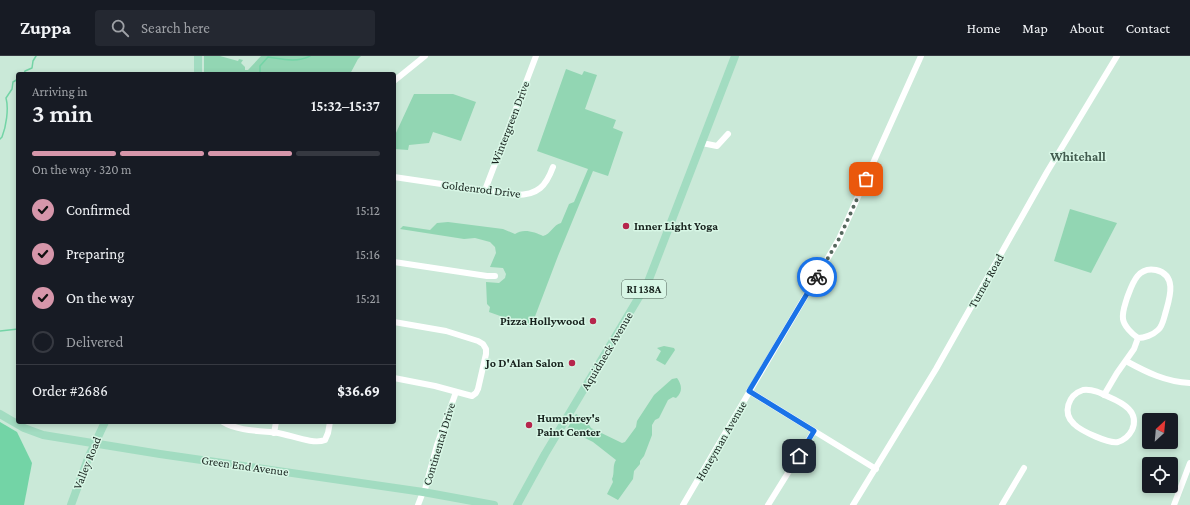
<!DOCTYPE html>
<html lang="en">
<head>
<meta charset="utf-8">
<style>
  body { margin:0; font-family:"Crimson Pro",serif; background:#242831; color:#f1f3f6; height:100vh; display:flex; flex-direction:column; font-size:15px; white-space:nowrap }
  * { box-sizing:border-box; margin:0 }
  p { font-size:13px; color:#9ea1a6 }
  .icon { flex:none; width:22px; height:22px; fill:none; stroke:currentColor; stroke-width:2; stroke-linecap:round; stroke-linejoin:round }
  .map { position:relative; flex:1; overflow:hidden }
  .side { position:absolute; left:16px; top:16px; width:380px; height:352px; display:flex; flex-direction:column; background:#171b24; border-radius:4px; box-shadow:0 2px 6px #0003 }
  .side>* { flex:none }
  .needle { width:26px; rotate:26deg }
  .fabs { position:absolute; left:1142px; top:357px; display:grid; gap:8px }
  .fabs a { display:grid; place-items:center; width:36px; height:36px; border-radius:4px; background:#171b24; box-shadow:0 2px 6px #0003; font-size:20px }
  .pin { position:absolute; display:grid; place-items:center; width:34px; height:34px; color:#fff; margin:-17px; border-radius:8px; box-shadow:0 2px 6px #0006 }
  .courier { position:absolute; display:grid; place-items:center; width:40px; height:40px; margin:-20px; border:3px solid #1a73e8; border-radius:50%; background:#fff; color:#222; box-shadow:0 1px 5px #0007 }
  .head em { font-style:normal; font-weight:600 }
  .head div { display:flex; flex-direction:column-reverse }
  .head { display:flex; align-items:center; justify-content:space-between; height:68px; padding:0 16px }
  h1 { font-size:26px; font-weight:600; line-height:30px }
  .bar { display:grid; grid-template-columns:repeat(4,1fr); gap:6px 4px; align-content:center; height:48px; padding:0 16px }
  .bar i { height:5px; border-radius:3px; background:#363941 }
  .bar .current { background:#d696aa }
  .bar p { grid-column:span 4 }
  .line { display:flex; align-items:center; gap:10px; padding:0 16px; border-top:1px solid #363941 }
  .line div { flex:1 }
  ol { padding:0 16px; list-style:none }
  li { display:flex; align-items:center; gap:12px; height:44px }
  li p { margin-inline-start:auto }
  li .icon { padding:4px; border-radius:50%; background:#d696aa; color:#111; stroke-width:4 }
  li:last-child { color:#9ea1a6 }
  li i { width:22px; height:22px; border:2px solid #363941; border-radius:50% }
  header { display:flex; align-items:center; gap:24px; box-sizing:border-box; height:56px; padding:0 20px; background:#171b24; border-bottom:1px solid #363941 }
  header strong { font-size:19px }
  nav { display:flex; gap:22px; margin-inline-start:auto; font-size:14px }
  .search { width:280px; height:36px; background:#242831; display:flex; align-items:center; gap:10px; box-sizing:border-box; padding:0 14px; border-radius:4px; color:#9ea1a6; font-size:15px }
  .map>svg:first-child { display:block }
  .green { fill:#92d6b3 }
  .water { fill:#73d4a6 }
  .lines { fill:none; stroke-linecap:round; stroke-linejoin:round }
  .stream { stroke:#73d4a6; stroke-width:1.5 }
  .minor { stroke:#fff; stroke-width:6 }
  .major { stroke:#a2dcc1; stroke-width:8 }
  .done { stroke:#56685e; stroke-width:4; stroke-dasharray:0 7.2 }
  .route { stroke:#1a73e8; stroke-width:5 }
  .poi-dot { fill:#b6254c; stroke:#d7f6e5; stroke-width:1.5 }
  .labels { text-anchor:middle; dominant-baseline:central; stroke-width:3; stroke-linejoin:round; paint-order:stroke }
  .shield { fill:#d7f6e5; stroke:#516259; stroke-width:1 }
  .shield-label { font-size:11px; font-weight:bold; fill:#17221d }
  .street-label { font-size:12px; fill:#17221d; stroke:#d7f6e5 }
  .poi-label { font-size:12px; font-weight:bold; fill:#17221d; stroke:#d7f6e5; text-anchor:start }
  .neighbourhood-label { font-size:13px; font-weight:bold; fill:#425c4f; stroke:#d7f6e5 }
</style>
</head>
<body>
<header>
<strong>Zuppa</strong>
<div class="search"><svg class="icon" aria-label="search" viewBox="0 0 24 24"><circle cx="10" cy="10" r="6"/><path d="M15 15l6 6"/></svg>Search here</div>
<nav><a>Home</a><a>Map</a><a>About</a><a>Contact</a></nav>
</header>
<div class="map">
<svg width="1190" height="449" viewBox="0 0 1190 449">
  <rect width="100%" height="100%" fill="#cae9d8"/>
  <g class="green">
    <polygon points="204,0 220,0 238,5 239,3 243,4 241,7 245,11 245,14 248,14 261,0 361,0 358,3 350,18 204,18"/>
    <path d="M566,13L582,19L584,15L597,19L585,53L616,64L613,72L623,76L608,120L593,115L558,200L531,271L489,256L490,251L487,248L486,226L499,227L505,222L506,218L503,212L490,211L496,197L495,191L490,186L475,182L464,183L400,173L403,170L430,174L437,167L448,166L503,173L515,178C523,172 535,176 543,180C551,178 553,169 561,167L569,148L574,146L588,113L537,95Z"/>
    <polygon points="414,38 453,38 476,46 461,85 433,76 429,87 409,89 408,94 394,93 395,79"/>
    <polygon points="1070,153 1117,167 1091,217 1054,205"/>
    <polygon points="664,290 674,292 675,294 665,309 656,304 661,295 657,292"/>
    <path d="M677,322C682,329 683,336 676,342L673,341L668,344L659,362L655,364L652,369V379L644,400L640,405V408L634,415L633,423L618,444L607,438L613,426L612,423C615,417 612,410 616,404L593,386L567,373L576,358L586,364L591,372L622,387L625,386L636,371L637,365L654,339L672,323Z"/>
  </g>
  <polygon class="water" points="0,366 17,376 32,407 24,449 0,449"/>
  <g class="lines">
    <g class="stream">
      <polyline points="24,18 25,15 32,12 33,5 36,0"/>
      <path d="M260,18V10L268,1C282,3 296,7 310,0"/>
      <path d="M0,83L2,81C6,71 9,53 6,42L12,33L13,26L18,23"/>
      <polyline points="0,275 18,273"/>
    </g>
    <g class="minor">
      <polyline points="394,25 425,0"/>
      <polyline points="702,87 717,90 728,78"/>
      <path d="M394,121L516,139C538,139 546,130 553,111"/>
      <polyline points="485,134 536,0"/>
      <polyline points="394,206 487,220 495,220"/>
      <polyline points="394,266 446,275 478,285 483,288 486,293 486,298 478,333 476,337 472,340 435,330 394,322"/>
      <path d="M1126,305C1146,316 1166,326 1190,327"/>
      <path d="M1083,334C1093,333 1101,337 1109,341C1123,347 1140,356 1132,374C1129,380 1124,384 1118,386C1109,388 1081,375 1074,368C1062,357 1068,339 1083,334Z"/>
      <polyline points="749,335 876,413"/>
      <path d="M1104,339L1117,317L1134,293L1138,282C1144,282 1153,279 1158,274C1163,270 1164,261 1166,255C1170,241 1177,219 1156,214C1137,210 1132,229 1127,242C1125,249 1122,256 1123,263C1124,270 1132,278 1138,282"/>
      <path d="M223,366C237,375 262,375 278,377C291,379 313,389 325,384L328,377L330,366"/>
      <polyline points="274,377 276,366"/>
      <polyline points="424,437 437,389 456,336"/>
      <polyline points="418,449 423,436"/>
      <polyline points="683,449 839,183 921,0"/>
      <polyline points="768,449 814,375"/>
      <polyline points="853,449 936,313 1047,116 1117,0"/>
      <polyline points="1002,449 1024,412"/>
      <polyline points="1174,449 1190,407"/>
    </g>
    <g class="major">
      <polyline points="198,18 198,0"/>
      <polyline points="0,358 24,372 43,379 160,398 423,436 494,449"/>
      <polyline points="71,449 89,400 105,366"/>
      <polyline points="517,449 545,398 648,226 735,0"/>
    </g>
  </g>
  <g class="lines">
    <polyline class="done" points="817,221 839,183 866,123"/>
    <polyline class="route" points="799,400 814,375 749,335 817,221"/>
  </g>
  <g class="poi-dot">
    <circle cx="626" cy="170" r="4"/>
    <circle cx="593" cy="265" r="4"/>
    <circle cx="572" cy="307" r="4"/>
    <circle cx="529" cy="369" r="4"/>
  </g>
  <g class="labels">
    <rect class="shield" x="622" y="224" width="44" height="18" rx="3"/>
    <g class="shield-label">
      <text x="644" y="233">RI 138A</text>
    </g>
    <g class="street-label">
      <text transform="translate(510 67) rotate(-69)">Wintergreen Drive</text>
      <text transform="translate(481 133) rotate(7)">Goldenrod Drive</text>
      <text transform="translate(986 225) rotate(-61)">Turner Road</text>
      <text transform="translate(607 295) rotate(-59)">Aquidneck Avenue</text>
      <text transform="translate(721 385) rotate(-60)">Honeyman Avenue</text>
      <text transform="translate(439 388) rotate(-73)">Continental Drive</text>
      <text transform="translate(87 407) rotate(-68)">Valley Road</text>
      <text transform="translate(245 410) rotate(8)">Green End Avenue</text>
    </g>
    <g class="poi-label">
      <text x="634" y="170">Inner Light Yoga</text>
      <text x="585" y="265" text-anchor="end">Pizza Hollywood</text>
      <text x="564" y="307" text-anchor="end">Jo D'Alan Salon</text>
      <text x="537" y="362">Humphrey's<tspan x="537" dy="14">Paint Center</tspan></text>
    </g>
    <g class="neighbourhood-label">
      <text x="1078" y="100">Whitehall</text>
    </g>
  </g>
</svg>
<div class="fabs">
<a><svg class="needle" viewBox="-14 -14 28 28"><path d="M0-13l5 13h-10z" fill="#e53935"/><path d="M0 13l5-13h-10z" fill="#9ea1a6"/></svg></a>
<a><svg class="icon" aria-label="locate" viewBox="0 0 24 24"><circle cx="12" cy="12" r="6"/><path d="M12 2v4M12 18v4M2 12h4M18 12h4"/></svg></a>
</div>
<div class="pin" style="left:866px;top:123px;background:#ea580c"><svg class="icon" aria-label="bag" viewBox="0 0 24 24"><path d="M5 8h14l-1 12H6zM9 8a3 3 0 0 1 6 0"/></svg></div>
<div class="pin" style="left:799px;top:400px;background:#1f2937"><svg class="icon" aria-label="home" viewBox="0 0 24 24"><path d="M3 11l9-7 9 7M6 9v11h12V9"/></svg></div>
<div class="courier" style="left:817px;top:221px"><svg class="icon" aria-label="bike" viewBox="0 0 24 24"><circle cx="6" cy="16" r="4"/><circle cx="18" cy="16" r="4"/><path d="M6 16l4-8h5l3 8M10 8l3 8H6M13 5h3"/></svg></div>
<section class="side">
<div class="head"><div><h1>3 min</h1><p>Arriving in</p></div><em>15:32–15:37</em></div>
<div class="bar"><i class="current"></i><i class="current"></i><i class="current"></i><i></i><p>On the way · 320 m</p></div>
<ol>
<li><svg class="icon" aria-label="check" viewBox="0 0 24 24"><path d="M5 12l5 5 9-10"/></svg>Confirmed<p>15:12</p></li>
<li><svg class="icon" aria-label="check" viewBox="0 0 24 24"><path d="M5 12l5 5 9-10"/></svg>Preparing<p>15:16</p></li>
<li><svg class="icon" aria-label="check" viewBox="0 0 24 24"><path d="M5 12l5 5 9-10"/></svg>On the way<p>15:21</p></li>
<li><i></i>Delivered</li>
</ol>
<div class="line" style="height:52px"><div>Order #2686</div><b>$36.69</b></div>
</section>
</div>
</body>
</html>
